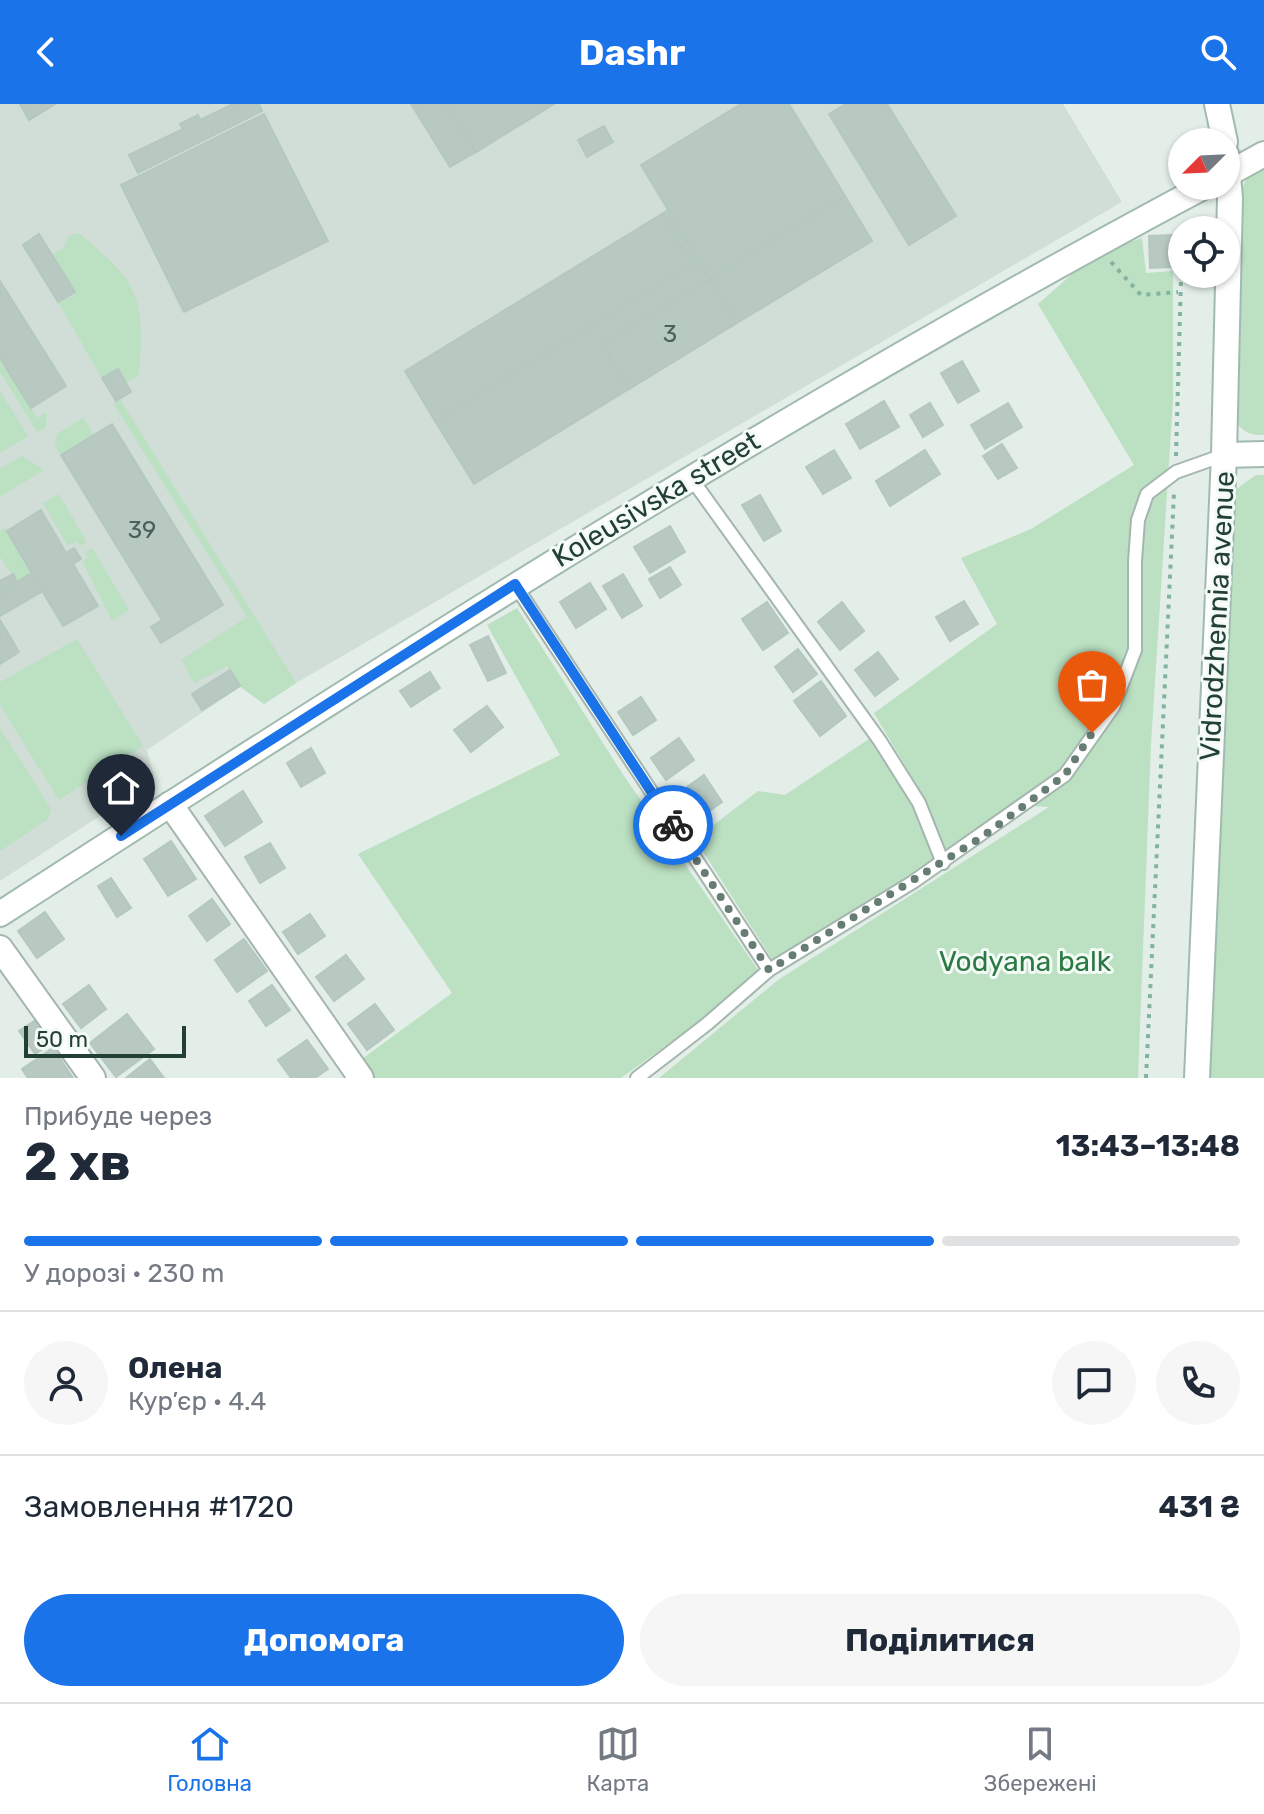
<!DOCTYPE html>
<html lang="uk">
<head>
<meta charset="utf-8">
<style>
  body { margin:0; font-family:Rubik,sans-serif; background:#f6f6f7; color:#1f2937; height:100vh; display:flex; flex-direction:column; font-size:30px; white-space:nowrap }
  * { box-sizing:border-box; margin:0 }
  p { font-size:26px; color:#747a83 }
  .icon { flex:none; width:44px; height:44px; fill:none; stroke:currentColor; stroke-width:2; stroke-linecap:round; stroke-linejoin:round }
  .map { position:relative; height:974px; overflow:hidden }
  .details { display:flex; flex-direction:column; background:#fff; flex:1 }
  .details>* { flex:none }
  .needle { width:52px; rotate:246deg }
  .tools { position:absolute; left:1168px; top:24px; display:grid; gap:16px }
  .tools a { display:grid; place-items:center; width:72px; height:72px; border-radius:50%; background:#fff; box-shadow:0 2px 6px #0004; font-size:40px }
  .scale { position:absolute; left:24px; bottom:20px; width:162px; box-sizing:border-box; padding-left:8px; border:4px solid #224036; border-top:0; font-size:22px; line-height:28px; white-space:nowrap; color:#224036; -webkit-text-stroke:6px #f4faf6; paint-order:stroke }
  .pin { position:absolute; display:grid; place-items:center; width:68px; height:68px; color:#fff; margin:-82px -34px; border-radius:50% 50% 50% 0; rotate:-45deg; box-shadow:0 0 8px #0007 }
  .pin .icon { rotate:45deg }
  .courier { position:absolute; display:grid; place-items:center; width:80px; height:80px; margin:-40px; border:6px solid #1a73e8; border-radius:50%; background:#fff; color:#222; box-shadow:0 2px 10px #0007 }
  .summary em { font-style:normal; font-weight:700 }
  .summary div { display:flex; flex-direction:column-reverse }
  .summary { display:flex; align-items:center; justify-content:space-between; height:136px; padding:0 24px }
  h1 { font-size:52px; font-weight:700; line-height:60px }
  .bar { display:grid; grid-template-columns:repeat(4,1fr); gap:12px 8px; align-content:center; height:96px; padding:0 24px }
  .bar i { height:10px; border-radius:6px; background:#e0e1e3 }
  .bar .on { background:#1a73e8 }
  .bar p { grid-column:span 4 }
  .line { display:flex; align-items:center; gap:20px; padding:0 24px; border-top:2px solid #e0e1e3 }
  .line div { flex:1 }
  .round { display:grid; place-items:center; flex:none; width:84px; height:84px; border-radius:42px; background:#f6f6f7 }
  .button { display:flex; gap:16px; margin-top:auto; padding:16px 24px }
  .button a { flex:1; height:92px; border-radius:48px; background:#1a73e8; color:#fff; font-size:32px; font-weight:700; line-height:92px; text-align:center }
  .button a+a { background:#f6f6f7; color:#1f2937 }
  header { display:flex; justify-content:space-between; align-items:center; height:104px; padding:0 24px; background:#1a73e8; color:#fff; font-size:36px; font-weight:700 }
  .dock { display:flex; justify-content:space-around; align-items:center; height:112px; border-top:2px solid #e0e1e3; background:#fff; font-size:22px; color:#747a83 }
  .dock a { display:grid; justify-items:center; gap:4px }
  .dock .on { color:#1a73e8 }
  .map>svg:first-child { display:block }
  .built { fill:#d1ded7 }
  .green { fill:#bbe0c2 }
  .building { fill:#b8c9c1; stroke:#b5c8bf; stroke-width:2 }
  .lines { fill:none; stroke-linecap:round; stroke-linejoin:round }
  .lane-casing { stroke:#a5b6af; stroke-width:16 }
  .street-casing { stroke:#a5b6af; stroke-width:28 }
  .secondary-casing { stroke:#a1baaf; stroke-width:28 }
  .path { stroke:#82b3a0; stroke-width:4; stroke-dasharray:4 6; stroke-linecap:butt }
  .lane { stroke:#fff; stroke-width:12 }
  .street { stroke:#fff; stroke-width:24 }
  .secondary { stroke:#fff; stroke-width:24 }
  .done { stroke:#667d74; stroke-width:8; stroke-dasharray:0 14.4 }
  .route { stroke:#1a73e8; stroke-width:10 }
  .labels { text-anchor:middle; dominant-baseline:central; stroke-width:6; stroke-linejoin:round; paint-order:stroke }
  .number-label { font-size:24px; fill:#486259 }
  .street-label { font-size:28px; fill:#224036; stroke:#f4faf6 }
  .park-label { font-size:28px; fill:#2a7942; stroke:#f4faf6 }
</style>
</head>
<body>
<header><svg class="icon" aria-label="back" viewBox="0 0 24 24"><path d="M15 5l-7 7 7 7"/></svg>Dashr<svg class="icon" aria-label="search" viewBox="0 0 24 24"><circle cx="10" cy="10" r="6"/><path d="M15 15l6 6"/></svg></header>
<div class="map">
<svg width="1264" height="974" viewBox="0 0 1264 974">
  <rect width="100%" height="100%" fill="#e3eee8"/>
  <polygon class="built" points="0,0 1063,0 1122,98 296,579 264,600 240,583 147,646 155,676 0,777"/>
  <g class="green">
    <path d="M1264,63V331C1248,331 1239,327 1234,311L1243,82L1248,72Z"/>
    <path d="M79,129C140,180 145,193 139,272L126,278L118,265L102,274L58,198L75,188L52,151L64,144L68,132Z"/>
    <polygon points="1142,134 1146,169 1173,167 1173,296 1151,640 1138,974 659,974 778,876 1049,703 1013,701 948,750 936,728 925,695 874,609 997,520 961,454 1031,425 1134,361 1038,200 1096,149"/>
    <polygon points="0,254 37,314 47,308 46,323 37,328 0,268"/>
    <polygon points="0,287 28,332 0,349"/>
    <polygon points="120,295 296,579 264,600 240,582 227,562 194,579 181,556 247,513 113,299"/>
    <polygon points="83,314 94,331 61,351 55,341 57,330"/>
    <polygon points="22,352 44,366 0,393 0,365"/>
    <polygon points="1256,371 1264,371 1264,974 1207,974 1231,389"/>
    <polygon points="59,390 87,438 80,442 77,437 68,442 43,399"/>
    <polygon points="5,424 32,469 17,478 0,453 0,427"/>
    <polygon points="92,444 129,506 112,517 82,457 88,454 85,449"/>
    <polygon points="517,504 624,672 758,866 703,915 621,974 372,974 362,955 452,889 358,750 560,651 487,521"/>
    <polygon points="77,535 143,642 59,696 0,601 0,578"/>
    <polygon points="0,624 51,705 48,715 0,747"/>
    <polygon points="869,635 915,704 935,758 774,858 695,735 758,687 785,691"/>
  </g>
  <g class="building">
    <polygon points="20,0 55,0 29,16"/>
    <polygon points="233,0 259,0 262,7 138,69 129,51 183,25 180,20 198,11 200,16"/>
    <polygon points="411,0 447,0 476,48 450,63"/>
    <polygon points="447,0 554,0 476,48"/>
    <polygon points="741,0 789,0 845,92 710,175 641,61"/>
    <polygon points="846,0 887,0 956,112 909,141 829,10"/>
    <polygon points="264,10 328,137 184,208 121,81"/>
    <polygon points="604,22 613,38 587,53 578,36"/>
    <polygon points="845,92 872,137 737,219 710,175"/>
    <polygon points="668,106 710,175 602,240 629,285 474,380 435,317 692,160 662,110"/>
    <polygon points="662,110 692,160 435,317 405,267"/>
    <polygon points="39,130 75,188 58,198 23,141"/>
    <polygon points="1173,131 1174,163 1150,164 1149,132"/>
    <polygon points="710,175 737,219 629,285 602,240"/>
    <polygon points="0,177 66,282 31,304 0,254"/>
    <polygon points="962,257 979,287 958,299 941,269"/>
    <polygon points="118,265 131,288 116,297 102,274"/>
    <polygon points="884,297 899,323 860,345 846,320"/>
    <polygon points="930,299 943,321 923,333 910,311"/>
    <polygon points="1008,299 1022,323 985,345 971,321"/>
    <polygon points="112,320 223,501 161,539 151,523 162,516 61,351"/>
    <polygon points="1002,340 1017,364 998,375 983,352"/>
    <polygon points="834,346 851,374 823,390 806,363"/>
    <polygon points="925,346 940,370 890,402 876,377"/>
    <polygon points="760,391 781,427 764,437 742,401"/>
    <polygon points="41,406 66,449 74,444 81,455 73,460 98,502 63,522 7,427"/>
    <polygon points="670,422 685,448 650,469 634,443"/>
    <polygon points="670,463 681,481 660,494 649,475"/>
    <polygon points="32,469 43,487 0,512 0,488"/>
    <polygon points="13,470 17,478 1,488 0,477"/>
    <polygon points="623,470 642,502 622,514 603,482"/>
    <polygon points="590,479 606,505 576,524 560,498"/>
    <polygon points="964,497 978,520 950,537 936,513"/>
    <polygon points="767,498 788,529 763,546 742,515"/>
    <polygon points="842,498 864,527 840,546 818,518"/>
    <polygon points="0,516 19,548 0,560"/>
    <polygon points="488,532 506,569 488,577 470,541"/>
    <polygon points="798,545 817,570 793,588 775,563"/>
    <polygon points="878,548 898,575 875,592 855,566"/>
    <polygon points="230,566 240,582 202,606 192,590"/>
    <polygon points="430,568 440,584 411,603 400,587"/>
    <polygon points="821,577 846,612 820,632 794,597"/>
    <polygon points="641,593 656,616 633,631 618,608"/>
    <polygon points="487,602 503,623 471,648 454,626"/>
    <polygon points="679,634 694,656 666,676 651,654"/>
    <polygon points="311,644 325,669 301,683 287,659"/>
    <polygon points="704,671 722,698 694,718 676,691"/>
    <polygon points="243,687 262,718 225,742 205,712"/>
    <polygon points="171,737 196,775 168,792 144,755"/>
    <polygon points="270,739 285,764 260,779 245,753"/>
    <polygon points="111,774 131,804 117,813 98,782"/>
    <polygon points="212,795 230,820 207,837 189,812"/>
    <polygon points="45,808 64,835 37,854 18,827"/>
    <polygon points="310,810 325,832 298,850 283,828"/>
    <polygon points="244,835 267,867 237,888 215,856"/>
    <polygon points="346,851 364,875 334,897 316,873"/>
    <polygon points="89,881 106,905 81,924 63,900"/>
    <polygon points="272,881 290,906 266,922 249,897"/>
    <polygon points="375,900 394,926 367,946 348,920"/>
    <polygon points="127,910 154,945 116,973 90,939"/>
    <polygon points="36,916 51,940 35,950 19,927"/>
    <polygon points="307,936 328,965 315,974 291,974 278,956"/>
    <polygon points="53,944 73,974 28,974 22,965"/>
    <polygon points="150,955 164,974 126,974"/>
  </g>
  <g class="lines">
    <defs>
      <g id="lane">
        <polyline points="691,374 880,637 919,699 943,759"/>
        <polyline points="515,481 769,866"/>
        <polyline points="637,974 707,920 769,866 913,778 1065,671 1113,603 1135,546 1135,457 1138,416 1147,390 1176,368 1224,351"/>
      </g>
      <g id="street">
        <polyline points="170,700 361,974"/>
        <polyline points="0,844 93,974"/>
      </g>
      <g id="secondary">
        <polyline points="1217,0 1225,38"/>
        <polyline points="1226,71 1264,50"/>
        <polyline points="1224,351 1264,350"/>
        <path d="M0,810C394,555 790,303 1205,82"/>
        <polyline points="1197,974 1224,351 1230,94 1226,50"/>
      </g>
    </defs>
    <use href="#lane" class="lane-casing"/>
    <use href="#street" class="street-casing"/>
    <use href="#secondary" class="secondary-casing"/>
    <g class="path">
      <polyline points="1111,158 1141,191 1178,188"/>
      <polyline points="1176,352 1182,139"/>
      <polyline points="1146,974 1174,389"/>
    </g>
    <use href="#lane" class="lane"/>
    <use href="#street" class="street"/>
    <use href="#secondary" class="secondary"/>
  </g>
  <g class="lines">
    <polyline class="done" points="673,721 769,866 982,733 1065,671 1092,629"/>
    <polyline class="route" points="121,732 515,480 673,721"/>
  </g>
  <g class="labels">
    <g class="number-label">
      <text x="670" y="230">3</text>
      <text x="142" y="426">39</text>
    </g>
    <g class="street-label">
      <text transform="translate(656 395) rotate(-31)">Koleusivska street</text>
      <text transform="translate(1217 512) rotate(-87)">Vidrodzhennia avenue</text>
    </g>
    <g class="park-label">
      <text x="1025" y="857">Vodyana balk</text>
    </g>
  </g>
</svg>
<div class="tools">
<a><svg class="needle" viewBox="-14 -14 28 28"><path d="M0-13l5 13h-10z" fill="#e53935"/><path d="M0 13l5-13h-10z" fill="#747a83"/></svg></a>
<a><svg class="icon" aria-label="locate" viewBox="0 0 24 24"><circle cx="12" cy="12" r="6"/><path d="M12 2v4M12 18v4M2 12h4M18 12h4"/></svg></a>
</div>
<div class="scale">50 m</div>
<div class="pin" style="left:1092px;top:629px;background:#ea580c"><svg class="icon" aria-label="bag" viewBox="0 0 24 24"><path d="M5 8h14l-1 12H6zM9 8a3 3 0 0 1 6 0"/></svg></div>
<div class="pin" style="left:121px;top:732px;background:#1f2937"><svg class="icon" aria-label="home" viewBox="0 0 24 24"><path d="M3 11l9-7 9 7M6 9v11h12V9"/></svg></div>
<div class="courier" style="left:673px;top:721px"><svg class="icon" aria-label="bike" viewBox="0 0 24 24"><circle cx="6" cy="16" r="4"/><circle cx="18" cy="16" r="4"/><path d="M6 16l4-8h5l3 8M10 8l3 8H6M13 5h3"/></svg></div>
</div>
<section class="details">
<div class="summary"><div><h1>2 хв</h1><p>Прибуде через</p></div><em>13:43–13:48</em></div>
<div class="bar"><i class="on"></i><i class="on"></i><i class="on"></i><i></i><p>У дорозі · 230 m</p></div>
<div class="line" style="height:144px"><a class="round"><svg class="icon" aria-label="person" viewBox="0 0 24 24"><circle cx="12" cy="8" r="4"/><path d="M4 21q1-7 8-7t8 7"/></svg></a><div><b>Олена</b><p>Кур’єр · 4.4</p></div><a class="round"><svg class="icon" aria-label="chat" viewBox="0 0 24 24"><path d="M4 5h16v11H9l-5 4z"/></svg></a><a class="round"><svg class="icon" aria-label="phone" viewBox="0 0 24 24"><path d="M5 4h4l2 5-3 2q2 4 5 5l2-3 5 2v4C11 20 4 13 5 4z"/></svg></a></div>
<div class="line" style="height:104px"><div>Замовлення #1720</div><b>431 ₴</b></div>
<div class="button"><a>Допомога</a><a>Поділитися</a></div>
</section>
<nav class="dock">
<a class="on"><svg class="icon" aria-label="home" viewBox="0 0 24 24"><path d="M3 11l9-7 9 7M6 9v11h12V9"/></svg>Головна</a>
<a><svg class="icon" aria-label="map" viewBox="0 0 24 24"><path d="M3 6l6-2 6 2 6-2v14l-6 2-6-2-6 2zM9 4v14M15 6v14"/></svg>Карта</a>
<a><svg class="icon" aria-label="saved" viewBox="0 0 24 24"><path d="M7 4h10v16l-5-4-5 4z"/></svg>Збережені</a>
</nav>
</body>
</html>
